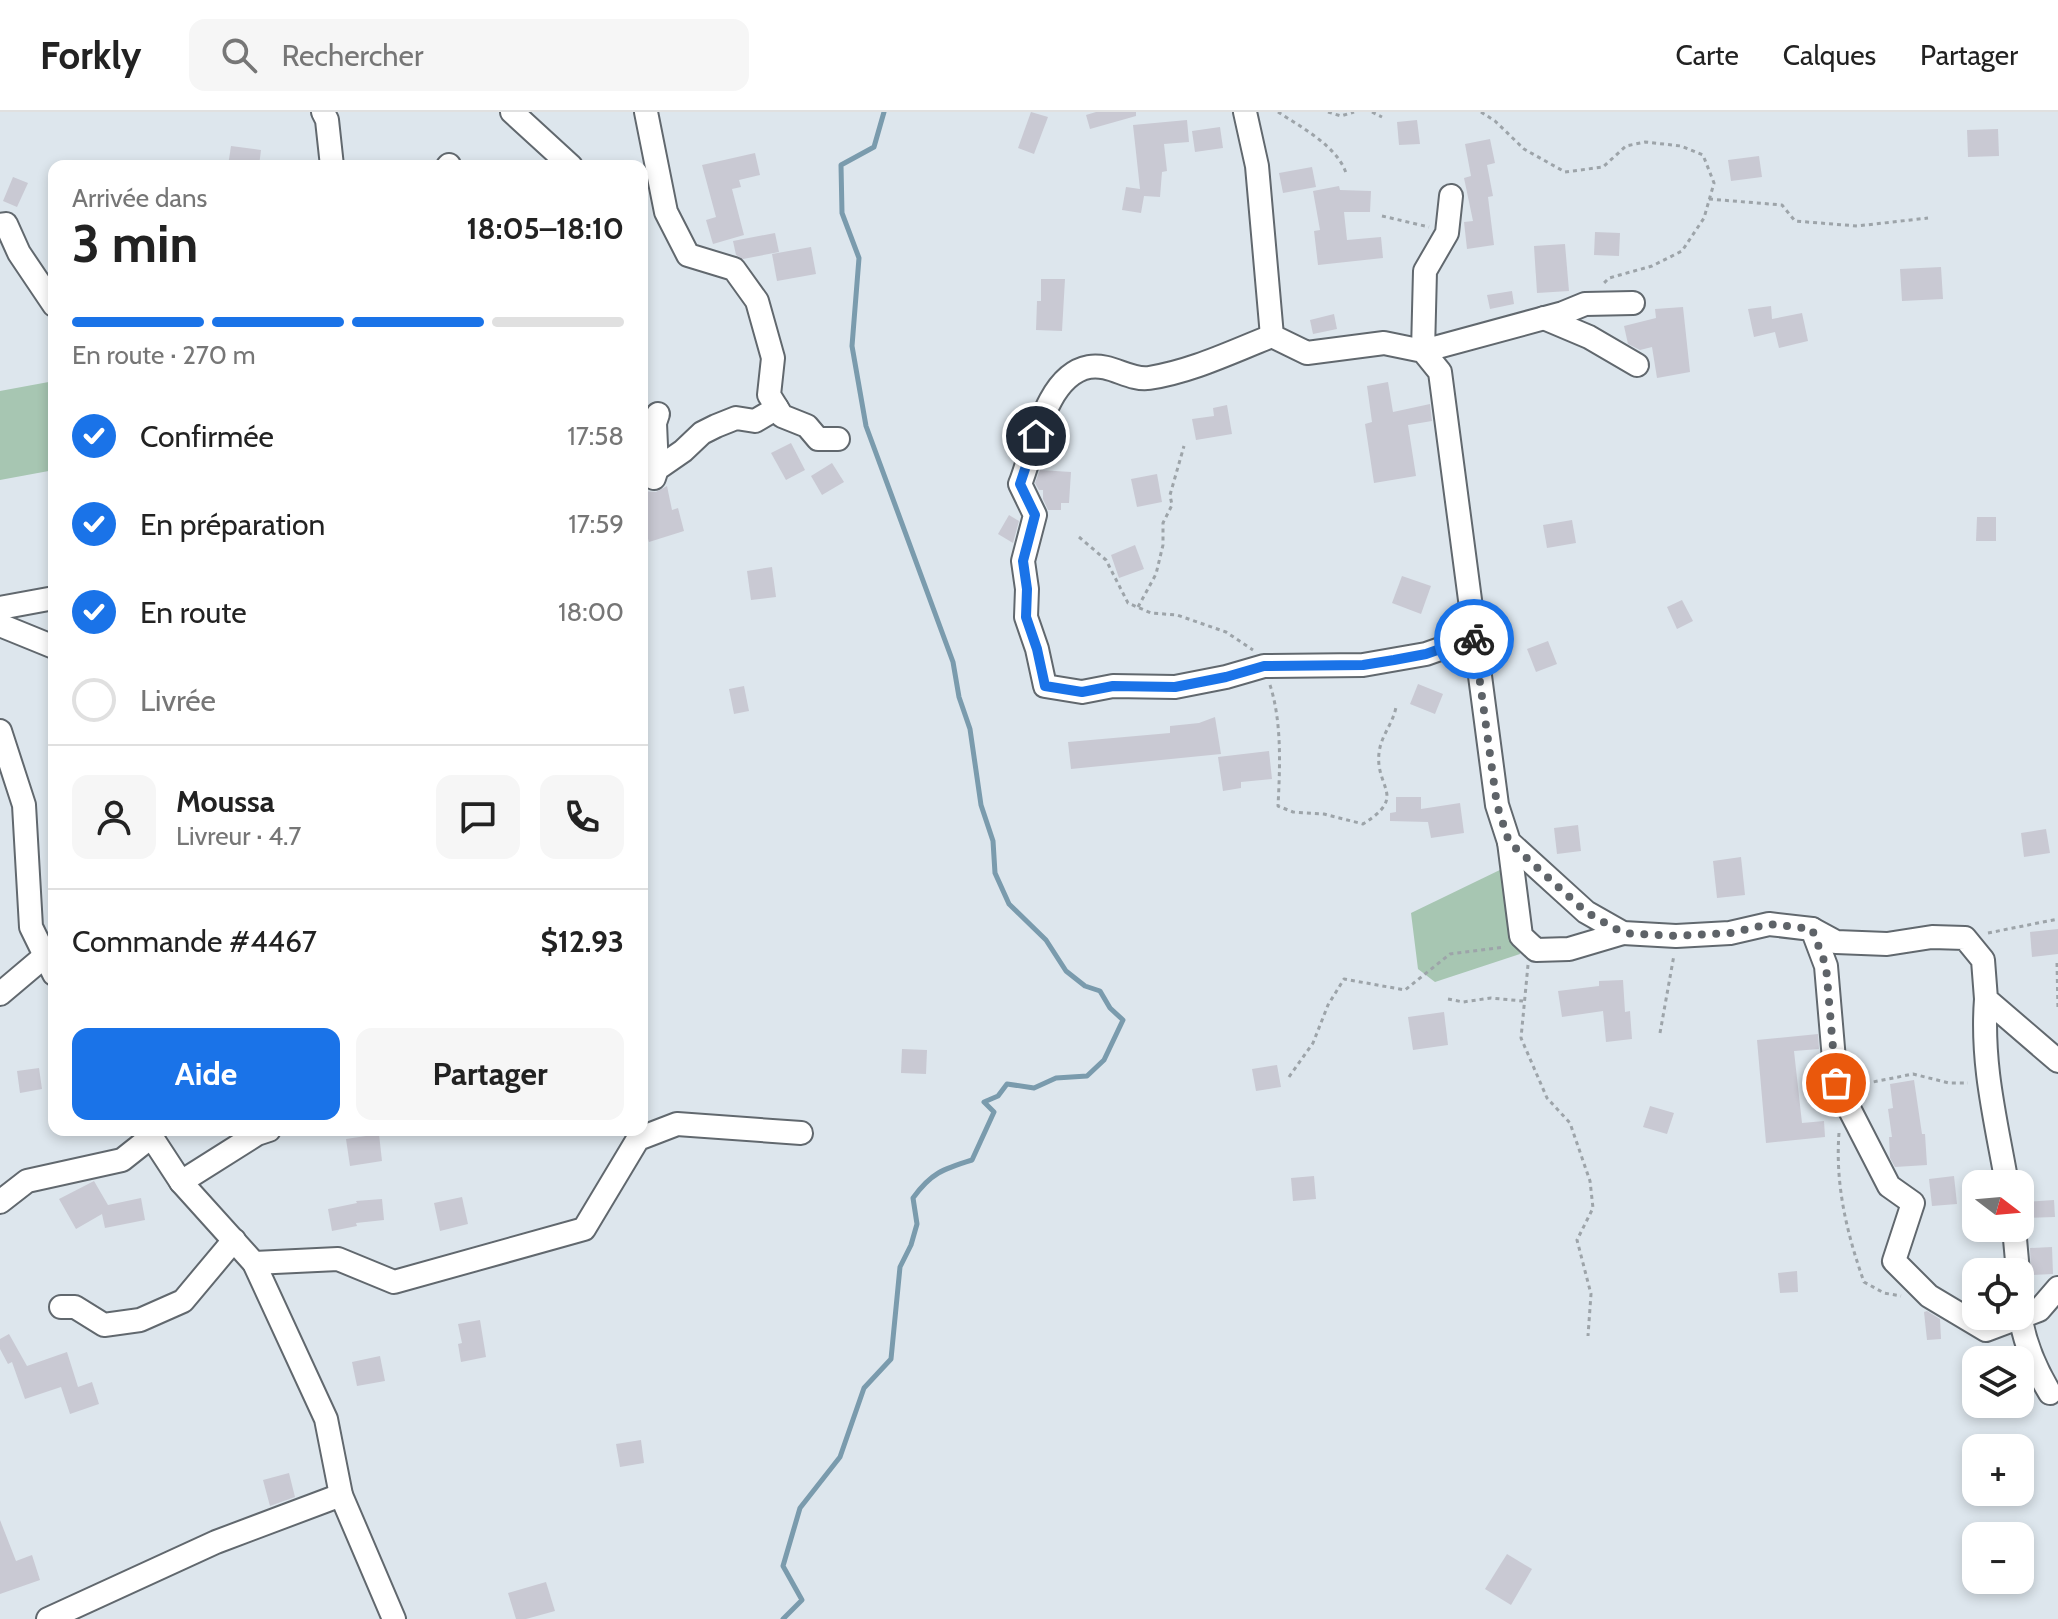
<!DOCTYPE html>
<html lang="fr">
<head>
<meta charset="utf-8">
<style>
  body { margin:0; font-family:Cabin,sans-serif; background:#f6f6f6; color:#222; height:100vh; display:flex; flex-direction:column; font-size:30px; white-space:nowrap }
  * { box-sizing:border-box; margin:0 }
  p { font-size:26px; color:#767676 }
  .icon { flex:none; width:44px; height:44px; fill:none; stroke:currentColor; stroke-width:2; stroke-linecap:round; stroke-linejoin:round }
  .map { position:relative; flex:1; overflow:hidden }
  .sheet { position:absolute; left:48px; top:48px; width:600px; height:976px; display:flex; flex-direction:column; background:#fff; border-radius:16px; box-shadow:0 4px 12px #0003 }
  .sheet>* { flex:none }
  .needle { width:52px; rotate:106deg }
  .tools { position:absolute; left:1962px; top:1058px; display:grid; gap:16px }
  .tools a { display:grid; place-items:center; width:72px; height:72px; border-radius:16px; background:#fff; box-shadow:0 4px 12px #0003; font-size:40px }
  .pin { position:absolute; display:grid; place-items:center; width:68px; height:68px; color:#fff; margin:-34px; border:4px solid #fff; border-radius:50%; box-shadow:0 2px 8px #0007 }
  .courier { position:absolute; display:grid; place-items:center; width:80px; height:80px; margin:-40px; border:6px solid #1a73e8; border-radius:50%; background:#fff; color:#222; box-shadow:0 2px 10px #0007 }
  .summary em { font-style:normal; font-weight:700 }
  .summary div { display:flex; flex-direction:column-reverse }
  .summary { display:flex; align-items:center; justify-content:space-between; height:136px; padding:0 24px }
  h1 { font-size:52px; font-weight:700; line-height:60px }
  .bar { display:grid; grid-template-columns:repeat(4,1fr); gap:12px 8px; align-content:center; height:96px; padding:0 24px }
  .bar i { height:10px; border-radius:6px; background:#e0e0e0 }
  .bar .active { background:#1a73e8 }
  .bar p { grid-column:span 4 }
  .line { display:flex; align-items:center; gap:20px; padding:0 24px; border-top:2px solid #e0e0e0 }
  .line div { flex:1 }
  .round { display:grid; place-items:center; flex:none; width:84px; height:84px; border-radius:16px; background:#f6f6f6 }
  ol { padding:0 24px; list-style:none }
  li { display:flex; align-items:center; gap:24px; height:88px }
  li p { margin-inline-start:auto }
  li .icon { padding:8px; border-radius:50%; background:#1a73e8; color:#fff; stroke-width:4 }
  li:last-child { color:#767676 }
  li i { width:44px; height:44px; border:4px solid #e0e0e0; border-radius:50% }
  .primary-button { display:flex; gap:16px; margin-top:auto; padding:16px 24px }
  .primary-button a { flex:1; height:92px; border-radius:16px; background:#1a73e8; color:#fff; font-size:32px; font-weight:700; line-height:92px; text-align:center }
  .primary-button a+a { background:#f6f6f6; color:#222 }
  header { display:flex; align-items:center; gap:48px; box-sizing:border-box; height:112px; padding:0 40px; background:#fff; border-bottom:2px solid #e0e0e0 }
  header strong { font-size:38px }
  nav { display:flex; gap:44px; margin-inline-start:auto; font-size:28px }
  .search { width:560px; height:72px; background:#f6f6f6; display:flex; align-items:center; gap:20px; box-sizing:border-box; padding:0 28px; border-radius:16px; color:#767676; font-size:30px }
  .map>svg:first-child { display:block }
  .green { fill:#a7c6b2 }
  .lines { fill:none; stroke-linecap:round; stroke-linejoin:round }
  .stream { stroke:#7a9bad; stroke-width:5 }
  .building { fill:#c9c9d3 }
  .minor-casing { stroke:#61686e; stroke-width:26 }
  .path { stroke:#9da4a9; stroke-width:3; stroke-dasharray:4 4; stroke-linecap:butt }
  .minor { stroke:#fff; stroke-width:22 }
  .done { stroke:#5e6368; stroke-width:8; stroke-dasharray:0 14.4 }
  .route { stroke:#1a73e8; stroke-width:10 }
</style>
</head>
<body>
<header>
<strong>Forkly</strong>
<div class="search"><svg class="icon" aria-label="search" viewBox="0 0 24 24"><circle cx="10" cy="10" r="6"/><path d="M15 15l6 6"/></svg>Rechercher</div>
<nav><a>Carte</a><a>Calques</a><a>Partager</a></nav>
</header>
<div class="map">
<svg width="2058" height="1507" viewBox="0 0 2058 1507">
  <rect width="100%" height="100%" fill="#dde6ed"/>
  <g class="green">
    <polygon points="54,269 54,358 0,368 0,279"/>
    <polygon points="1506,755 1520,842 1435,870 1418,857 1411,801"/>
  </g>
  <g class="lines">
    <path class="stream" d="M783,1507L802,1488L783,1454L800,1396L840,1345L864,1276L891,1247L900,1155L911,1133L917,1112L913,1086C931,1061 943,1057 972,1048L994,1000L984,990L998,984L1007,972L1034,976L1056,966L1087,964L1104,948L1123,908L1110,896L1100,879L1085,874L1066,859L1046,828L1009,792L995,761L993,729L981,693L970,617L959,585L953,550L866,314L852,234L859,146L842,101L841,53L874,35L884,0"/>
  </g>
  <g class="building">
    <polygon points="1031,0 1048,5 1034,42 1018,36"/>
    <polygon points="1096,0 1136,0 1136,4 1090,17 1086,3"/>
    <polygon points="1187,8 1189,30 1164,32 1167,59 1162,60 1160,85 1144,84 1141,101 1122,98 1126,75 1140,77 1133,13"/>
    <polygon points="1417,8 1420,32 1399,33 1397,10"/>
    <polygon points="1220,15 1223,36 1195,40 1192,19"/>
    <polygon points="1998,17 1999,44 1968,45 1967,18"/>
    <polygon points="1490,27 1495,51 1487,53 1493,84 1488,85 1494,133 1467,137 1464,110 1473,109 1464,66 1471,64 1465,32"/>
    <polygon points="231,34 261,38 259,54 228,54"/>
    <polygon points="755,41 760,63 739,68 741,75 732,77 744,123 713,132 706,108 716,105 702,53"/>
    <polygon points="1759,44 1762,65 1731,69 1728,48"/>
    <polygon points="1312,55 1316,75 1283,81 1279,61"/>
    <polygon points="13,65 28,71 17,95 3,89"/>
    <polygon points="1339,74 1340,78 1371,79 1370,100 1344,100 1347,128 1381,125 1383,146 1318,153 1314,119 1320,118 1313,79"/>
    <polygon points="1595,120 1620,121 1619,144 1594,143"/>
    <polygon points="775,121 779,140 743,147 736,143 733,129"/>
    <polygon points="1565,132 1569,179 1537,181 1534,134"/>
    <polygon points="811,135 816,162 777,169 772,142"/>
    <polygon points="1941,155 1943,187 1902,189 1900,157"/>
    <polygon points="1041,167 1065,167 1062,219 1036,218 1037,189 1041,189"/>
    <polygon points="1512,179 1514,192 1490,197 1487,183"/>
    <polygon points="1771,194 1772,207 1802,201 1808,229 1779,236 1775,220 1754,225 1748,197"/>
    <polygon points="1683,195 1690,260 1657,266 1652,235 1640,238 1628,232 1624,214 1656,206 1655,197"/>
    <polygon points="1334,202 1337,217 1313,222 1310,208"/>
    <polygon points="1388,270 1393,300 1430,292 1432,309 1408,313 1416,364 1374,371 1365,312 1372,310 1367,274"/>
    <polygon points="1227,293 1232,322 1196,328 1192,307 1214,304 1213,296"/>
    <polygon points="791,331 805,358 786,368 771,341"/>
    <polygon points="832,351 844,370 822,383 811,364"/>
    <polygon points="1040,358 1071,360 1069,391 1061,391 1061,398 1048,398 1043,387 1043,378 1039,378 1035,371"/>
    <polygon points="1157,362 1162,390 1137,395 1131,367"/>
    <polygon points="667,374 672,398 678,396 684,419 649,430 642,407 642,379 656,380"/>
    <polygon points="1009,403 1019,409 1013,431 998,422"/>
    <polygon points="1977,405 1996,405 1996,429 1976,429"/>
    <polygon points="1572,408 1576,431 1547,436 1543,413"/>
    <polygon points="1135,433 1144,457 1119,466 1111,443"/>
    <polygon points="772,455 776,485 751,488 747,459"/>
    <polygon points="1402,464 1431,474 1421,502 1392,491"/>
    <polygon points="1682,488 1693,509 1677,517 1667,495"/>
    <polygon points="1548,529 1557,552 1536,560 1527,537"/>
    <polygon points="1418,572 1443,582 1435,602 1410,592"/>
    <polygon points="744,574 749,599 734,602 729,577"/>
    <polygon points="1215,605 1221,642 1071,657 1068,630 1170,621 1170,614 1199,611"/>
    <polygon points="1269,639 1272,667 1241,670 1241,676 1223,679 1218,645"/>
    <polygon points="1396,685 1421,685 1421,697 1460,691 1464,721 1431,726 1428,710 1390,709 1390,701 1396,700"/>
    <polygon points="1578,713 1581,739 1557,742 1554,716"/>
    <polygon points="2046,717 2050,741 2024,745 2021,721"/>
    <polygon points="1741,745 1745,783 1717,786 1713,749"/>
    <polygon points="2058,817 2058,842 2032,845 2030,820"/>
    <polygon points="1623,868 1625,900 1630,899 1632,927 1606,930 1603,899 1562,905 1558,879 1599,874 1599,869"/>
    <polygon points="1444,900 1448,933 1413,938 1408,905"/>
    <polygon points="1818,922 1819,937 1794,939 1802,1011 1824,1009 1825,1025 1766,1031 1757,928"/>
    <polygon points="902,937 927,938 926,962 901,961"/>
    <polygon points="1277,953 1281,975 1256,979 1252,957"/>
    <polygon points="39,956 42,977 20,981 17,959"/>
    <polygon points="1914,968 1922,1022 1925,1022 1927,1053 1895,1055 1890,1046 1889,1025 1892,1025 1888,997 1893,996 1890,972"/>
    <polygon points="1650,994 1674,1001 1667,1022 1643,1015"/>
    <polygon points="379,1022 382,1049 350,1054 346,1027"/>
    <polygon points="1314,1064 1316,1087 1293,1089 1291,1066"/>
    <polygon points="1954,1064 1957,1092 1932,1094 1929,1067"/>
    <polygon points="94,1069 108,1093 141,1086 145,1108 105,1116 102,1102 76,1117 59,1087"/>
    <polygon points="462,1085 468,1112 440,1119 434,1091"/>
    <polygon points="382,1087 384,1108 356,1111 357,1114 332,1119 328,1097 357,1091 356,1089"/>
    <polygon points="2054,1088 2055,1105 2023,1106 2022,1090"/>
    <polygon points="2052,1135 2053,1162 2031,1163 2030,1136"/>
    <polygon points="1797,1159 1798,1180 1780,1181 1778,1161"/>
    <polygon points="1927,1199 1940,1207 1941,1227 1927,1228 1924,1200"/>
    <polygon points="480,1208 486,1245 461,1250 458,1232 462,1231 458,1212"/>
    <polygon points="9,1222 27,1254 67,1240 78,1275 92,1270 99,1292 70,1302 61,1275 25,1287 12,1250 8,1252 0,1237 0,1227"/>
    <polygon points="380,1244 385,1269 357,1274 352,1250"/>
    <polygon points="641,1328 644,1351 620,1355 616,1332"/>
    <polygon points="289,1361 295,1385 270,1394 263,1368"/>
    <polygon points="0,1408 16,1449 32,1443 40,1468 0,1482"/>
    <polygon points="1507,1442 1532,1457 1511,1493 1485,1477"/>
    <polygon points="546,1470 555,1499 526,1507 516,1507 508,1481"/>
  </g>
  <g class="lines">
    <defs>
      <g id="minor">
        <polyline points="323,0 327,8 332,54"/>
        <polyline points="512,0 571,54"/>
        <polyline points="646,0 666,100 688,143 734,157 757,189 773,246 769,283 782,304 807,314 818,327 838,327"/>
        <polyline points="1245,0 1257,54 1272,224 1307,241 1384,231 1423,239 1440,260 1497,693 1509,730 1586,800 1623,821 1676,824 1730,821 1769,812 1812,817 1826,854 1836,971 1889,1074 1913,1091 1894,1149 1929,1184 1986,1218 2039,1198 2058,1176"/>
        <polyline points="448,54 449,53"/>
        <polyline points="1451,84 1447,121 1425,159 1423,239 1563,201 1585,192 1633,191"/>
        <polyline points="0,113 6,112 19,141 54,193"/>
        <polyline points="1544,206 1589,225 1637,253"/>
        <path d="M1272,224C1231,240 1193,259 1149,266C1130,269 1110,251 1089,255C1045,263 1034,338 1020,372L1035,403L1023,449L1027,477L1026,505L1037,537L1045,574L1082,580L1113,574L1175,575L1226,565L1264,554L1363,553L1426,542L1474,525"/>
        <polyline points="657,357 655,311 658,302"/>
        <polyline points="654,366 657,357 683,339 702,321 716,314 736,306 755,309 777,296"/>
        <polyline points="0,496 54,486"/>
        <polyline points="0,513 54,535"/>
        <polyline points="0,619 24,693 31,815 54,862"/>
        <polyline points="1509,730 1521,824 1536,838 1569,837 1623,821"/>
        <polyline points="1812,817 1836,830 1887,832 1932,825 1965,826 1983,848 1986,887 2058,949"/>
        <polyline points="0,882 45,844"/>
        <path d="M1986,887C1981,952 1996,1009 2007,1072"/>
        <polyline points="147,1018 181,1070 254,1151 326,1307 341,1383 394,1507"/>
        <polyline points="181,1070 257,1022 269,1018"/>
        <polyline points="0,1090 27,1069 122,1048 151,1025"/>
        <polyline points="2014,1116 2018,1160"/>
        <polyline points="254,1151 338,1147 394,1170 584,1117 638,1027 677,1012 801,1021"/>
        <polyline points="61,1195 75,1195 104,1213 140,1208 183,1189 234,1128"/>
        <path d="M2020,1202C2024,1230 2035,1256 2050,1281"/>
        <polyline points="48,1507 216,1430 341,1383"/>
      </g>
    </defs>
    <use href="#minor" class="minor-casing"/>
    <g class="path">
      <path d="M1278,0C1301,15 1337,34 1346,61"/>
      <polyline points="1328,0 1341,4 1354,0"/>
      <polyline points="1372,0 1382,5"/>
      <polyline points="1481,0 1495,9 1524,37 1565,60 1603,55 1626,34 1645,30 1681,34 1703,43 1714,71 1704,106 1682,139 1652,154 1609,166 1604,171"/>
      <polyline points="1709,87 1782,93 1795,109 1857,114 1928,106"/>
      <polyline points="1382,104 1429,115"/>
      <polyline points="1079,425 1106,448 1128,491 1151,501 1177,503 1226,520 1253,538"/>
      <polyline points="1138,495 1156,462 1163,433 1163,411 1172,393 1170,383 1184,334"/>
      <path d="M1270,573C1282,610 1280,655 1278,694L1293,700L1324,702L1363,712C1408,684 1375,676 1379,641C1381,623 1393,612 1396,595"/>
      <polyline points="1988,821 2058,807"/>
      <polyline points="2057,851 2058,898"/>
      <polyline points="1528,853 1521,926 1547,986 1570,1011 1590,1069 1593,1096 1577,1128 1591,1182 1588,1224"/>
      <polyline points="1448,887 1463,890 1491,886 1523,889"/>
      <polyline points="1660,921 1674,843"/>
      <polyline points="1289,965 1313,931 1328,893 1344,867 1405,878 1450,842 1505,835"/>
      <polyline points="1858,973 1913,962 1949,971 1968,971"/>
      <path d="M1839,1021C1835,1073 1847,1122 1864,1170L1884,1181L1901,1184"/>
    </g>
    <use href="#minor" class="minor"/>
  </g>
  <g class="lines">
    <polyline class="done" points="1474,527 1497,693 1509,730 1586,800 1623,821 1676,824 1730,821 1769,812 1812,817 1826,854 1836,971"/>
    <polyline class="route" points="1036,324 1020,372 1035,403 1023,449 1027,477 1026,505 1037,537 1045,574 1082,580 1113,574 1175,575 1226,565 1264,554 1363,553 1394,548 1426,542 1474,525 1474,527"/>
  </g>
</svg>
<div class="tools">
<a><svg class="needle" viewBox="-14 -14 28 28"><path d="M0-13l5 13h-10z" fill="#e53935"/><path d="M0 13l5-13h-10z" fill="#767676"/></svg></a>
<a><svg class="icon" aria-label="locate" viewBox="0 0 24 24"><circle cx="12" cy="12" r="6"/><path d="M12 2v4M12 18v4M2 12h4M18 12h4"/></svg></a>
<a><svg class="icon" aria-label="layers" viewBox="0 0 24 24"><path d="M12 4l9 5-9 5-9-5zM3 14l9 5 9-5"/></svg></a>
<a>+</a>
<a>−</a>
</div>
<div class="pin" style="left:1836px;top:971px;background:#ea580c"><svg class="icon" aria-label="bag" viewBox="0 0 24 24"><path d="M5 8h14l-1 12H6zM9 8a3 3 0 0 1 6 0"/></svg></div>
<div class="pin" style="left:1036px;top:324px;background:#1f2937"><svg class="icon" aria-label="home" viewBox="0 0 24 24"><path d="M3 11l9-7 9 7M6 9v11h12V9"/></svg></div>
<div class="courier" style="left:1474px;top:527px"><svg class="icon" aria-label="bike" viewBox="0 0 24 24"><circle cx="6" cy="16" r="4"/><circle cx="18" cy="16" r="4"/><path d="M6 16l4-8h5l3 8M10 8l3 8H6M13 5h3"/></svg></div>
<section class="sheet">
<div class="summary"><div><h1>3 min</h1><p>Arrivée dans</p></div><em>18:05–18:10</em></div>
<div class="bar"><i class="active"></i><i class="active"></i><i class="active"></i><i></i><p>En route · 270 m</p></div>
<ol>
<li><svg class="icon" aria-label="check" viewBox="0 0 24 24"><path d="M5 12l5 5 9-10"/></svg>Confirmée<p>17:58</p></li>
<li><svg class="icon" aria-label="check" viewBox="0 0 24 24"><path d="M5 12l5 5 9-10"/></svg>En préparation<p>17:59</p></li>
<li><svg class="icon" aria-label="check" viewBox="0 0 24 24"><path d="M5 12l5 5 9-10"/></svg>En route<p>18:00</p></li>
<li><i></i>Livrée</li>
</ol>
<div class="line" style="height:144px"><a class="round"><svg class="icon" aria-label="person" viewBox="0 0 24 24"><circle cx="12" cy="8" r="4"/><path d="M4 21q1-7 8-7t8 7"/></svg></a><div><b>Moussa</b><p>Livreur · 4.7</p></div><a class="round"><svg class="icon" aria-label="chat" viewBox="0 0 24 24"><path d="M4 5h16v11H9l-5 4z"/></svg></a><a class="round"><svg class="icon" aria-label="phone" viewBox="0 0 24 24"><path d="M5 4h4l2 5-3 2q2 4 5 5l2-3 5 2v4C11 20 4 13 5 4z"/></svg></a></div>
<div class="line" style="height:104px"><div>Commande #4467</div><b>$12.93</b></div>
<div class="primary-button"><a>Aide</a><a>Partager</a></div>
</section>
</div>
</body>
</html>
